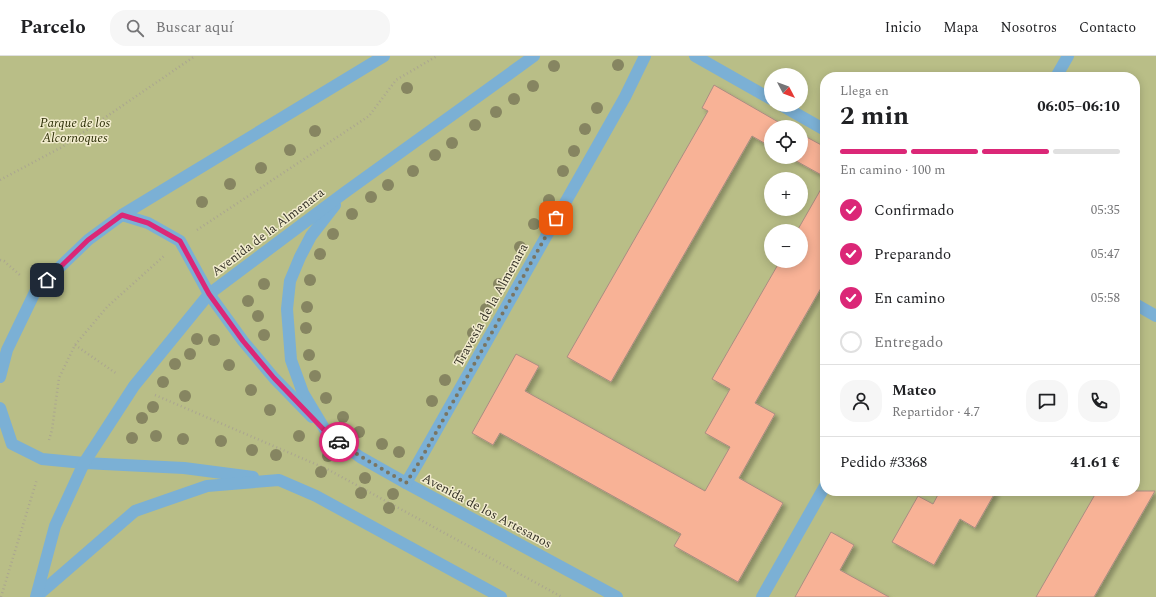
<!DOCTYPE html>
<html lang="es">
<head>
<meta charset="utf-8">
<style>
  body { margin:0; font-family:Spectral,serif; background:#f6f6f6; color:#202124; height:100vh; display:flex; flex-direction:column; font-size:15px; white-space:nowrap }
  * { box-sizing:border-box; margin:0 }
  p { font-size:13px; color:#757577 }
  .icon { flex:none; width:22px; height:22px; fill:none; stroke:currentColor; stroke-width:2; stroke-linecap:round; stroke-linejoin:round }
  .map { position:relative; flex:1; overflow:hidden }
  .drawer { position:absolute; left:820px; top:16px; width:320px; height:424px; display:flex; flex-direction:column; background:#fff; border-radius:16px; box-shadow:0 2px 10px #0003 }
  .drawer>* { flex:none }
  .needle { width:26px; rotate:131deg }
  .fabs { position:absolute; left:764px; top:12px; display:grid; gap:8px }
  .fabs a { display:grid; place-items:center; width:44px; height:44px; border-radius:50%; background:#fff; box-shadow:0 2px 10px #0003; font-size:20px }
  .pin { position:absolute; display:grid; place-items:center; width:34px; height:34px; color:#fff; margin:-17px; border-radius:8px; box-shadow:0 2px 6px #0006 }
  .courier { position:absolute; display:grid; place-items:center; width:40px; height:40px; margin:-20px; border:3px solid #db2777; border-radius:50%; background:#fff; color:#222; box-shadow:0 1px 5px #0007 }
  .summary em { font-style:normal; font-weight:700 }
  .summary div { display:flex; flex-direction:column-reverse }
  .summary { display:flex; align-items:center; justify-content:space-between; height:68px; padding:0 20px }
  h1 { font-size:26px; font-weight:700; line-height:30px }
  .bar { display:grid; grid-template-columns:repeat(4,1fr); gap:6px 4px; align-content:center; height:48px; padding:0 20px }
  .bar i { height:5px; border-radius:3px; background:#e0e0e0 }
  .bar .current { background:#db2777 }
  .bar p { grid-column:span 4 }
  .line { display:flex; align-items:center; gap:10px; padding:0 20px; border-top:1px solid #e0e0e0 }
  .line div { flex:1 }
  .round { display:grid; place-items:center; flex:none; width:42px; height:42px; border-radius:16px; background:#f6f6f6 }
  ol { padding:0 20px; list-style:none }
  li { display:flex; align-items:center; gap:12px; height:44px }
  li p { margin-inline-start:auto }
  li .icon { padding:4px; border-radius:50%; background:#db2777; color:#fff; stroke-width:4 }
  li:last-child { color:#757577 }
  li i { width:22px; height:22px; border:2px solid #e0e0e0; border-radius:50% }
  header { display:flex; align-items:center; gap:24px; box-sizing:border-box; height:56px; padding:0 20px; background:#fff; border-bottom:1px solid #e0e0e0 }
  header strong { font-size:19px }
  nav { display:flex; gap:22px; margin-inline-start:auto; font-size:14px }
  .search { width:280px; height:36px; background:#f6f6f6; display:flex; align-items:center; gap:10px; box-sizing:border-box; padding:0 14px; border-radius:16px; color:#757577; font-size:15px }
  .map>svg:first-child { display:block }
  .green { fill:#b9be87; fill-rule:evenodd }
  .building { fill:#f8b296; stroke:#aa8d82; filter:url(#shadow) }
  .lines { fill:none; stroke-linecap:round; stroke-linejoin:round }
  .path { stroke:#aba690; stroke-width:2.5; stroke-dasharray:1 3; stroke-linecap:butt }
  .minor { stroke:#7bb0d5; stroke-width:12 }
  .tree { fill:#868561 }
  .done { stroke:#797563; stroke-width:4; stroke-dasharray:0 7.2 }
  .route { stroke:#db2777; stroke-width:5 }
  .labels { text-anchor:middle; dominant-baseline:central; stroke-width:3; stroke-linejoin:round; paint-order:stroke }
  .park-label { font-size:13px; font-style:italic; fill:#2e3008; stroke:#f2ecce }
  .street-label { font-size:13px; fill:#38352a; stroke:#f2ecce }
</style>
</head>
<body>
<header>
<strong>Parcelo</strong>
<div class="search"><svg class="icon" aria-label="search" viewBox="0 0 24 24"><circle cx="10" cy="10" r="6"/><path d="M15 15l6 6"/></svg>Buscar aquí</div>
<nav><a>Inicio</a><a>Mapa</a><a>Nosotros</a><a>Contacto</a></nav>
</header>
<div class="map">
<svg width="1156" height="541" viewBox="0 0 1156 541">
  <defs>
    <filter id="shadow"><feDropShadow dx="3.5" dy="3.5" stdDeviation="2" flood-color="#0004"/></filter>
  </defs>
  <rect width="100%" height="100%" fill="#f2ecce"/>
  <path class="green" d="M0,0H1156V541H0ZM771,19H801V49H771ZM825,21H1135V435H825ZM771,71H801V101H771ZM771,123H801V153H771ZM771,175H801V205H771Z"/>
  <g class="building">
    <polygon points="714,29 787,71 771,71 771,91 752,80 611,326 567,301 708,55 702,52"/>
    <polygon points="801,78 825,91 825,121 789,101 801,101"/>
    <polygon points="825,126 825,225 755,347 775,358 739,422 783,447 738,526 674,490 681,478 500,377 493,389 472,377 516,298 539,310 525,335 705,435 730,391 705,377 730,333 712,323 780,205 801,205 801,175 797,175"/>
    <polygon points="940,435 996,435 975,472 960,463 934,509 892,486 918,440 933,448"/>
    <polygon points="1097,435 1155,435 1094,541 1036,541"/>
    <polygon points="831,476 854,489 840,514 889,541 795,541"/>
  </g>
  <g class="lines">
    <g class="path">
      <polyline points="0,124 62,91 195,0"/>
      <polyline points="197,174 369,60 396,24 437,0"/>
      <polyline points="0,204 4,205 21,220"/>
      <polyline points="75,289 117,318"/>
      <polyline points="155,339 327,413 562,541"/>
      <polyline points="49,384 52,374 59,322 75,289 107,251 164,200"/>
      <polyline points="1,541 37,423"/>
    </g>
    <g class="minor">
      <polyline points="695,0 771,43"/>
      <polyline points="1056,21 1068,0"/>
      <polyline points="781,49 825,74"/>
      <polyline points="335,149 311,180 300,201 290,225 287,253 291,304 303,337 327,377 360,401 406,427 617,541"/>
      <polyline points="122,159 148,167 180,185 209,238 243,285 274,322 312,361"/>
      <polyline points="1135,248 1156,260"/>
      <polyline points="0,321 7,294 36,234 88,184 122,159 384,0"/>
      <polyline points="0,352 12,388 42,403 84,407 184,412 253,421"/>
      <polyline points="406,427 419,405 625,41 645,0"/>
      <polyline points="37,540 135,455 207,430 279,424 316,440 501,541"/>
      <polyline points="36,541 55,470 84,407 134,330 209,238 344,137 534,0"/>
      <polyline points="762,541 825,430"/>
    </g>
  </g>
  <g class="tree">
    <circle cx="618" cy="9" r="6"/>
    <circle cx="554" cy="10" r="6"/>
    <circle cx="533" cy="30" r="6"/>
    <circle cx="407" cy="32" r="6"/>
    <circle cx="514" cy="43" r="6"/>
    <circle cx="597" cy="52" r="6"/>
    <circle cx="496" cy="56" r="6"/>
    <circle cx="475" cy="69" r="6"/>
    <circle cx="585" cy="73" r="6"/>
    <circle cx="315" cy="75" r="6"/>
    <circle cx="452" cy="87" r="6"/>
    <circle cx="290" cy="94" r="6"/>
    <circle cx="574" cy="95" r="6"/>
    <circle cx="435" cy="99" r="6"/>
    <circle cx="261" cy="112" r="6"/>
    <circle cx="413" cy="115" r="6"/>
    <circle cx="563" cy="115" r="6"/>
    <circle cx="230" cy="128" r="6"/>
    <circle cx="388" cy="129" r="6"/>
    <circle cx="371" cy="141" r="6"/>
    <circle cx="549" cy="144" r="6"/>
    <circle cx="202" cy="146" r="6"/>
    <circle cx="352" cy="158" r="6"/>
    <circle cx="534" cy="168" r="6"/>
    <circle cx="333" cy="178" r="6"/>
    <circle cx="520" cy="191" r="6"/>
    <circle cx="320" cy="198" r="6"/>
    <circle cx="310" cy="224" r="6"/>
    <circle cx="264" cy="228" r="6"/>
    <circle cx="499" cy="228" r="6"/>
    <circle cx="248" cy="245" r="6"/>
    <circle cx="307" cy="251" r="6"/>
    <circle cx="486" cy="253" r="6"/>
    <circle cx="258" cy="260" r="6"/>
    <circle cx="306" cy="272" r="6"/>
    <circle cx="473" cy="277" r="6"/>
    <circle cx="264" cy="279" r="6"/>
    <circle cx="197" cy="283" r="6"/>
    <circle cx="214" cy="284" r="6"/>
    <circle cx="190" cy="298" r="6"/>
    <circle cx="309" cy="299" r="6"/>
    <circle cx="460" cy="300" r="6"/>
    <circle cx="175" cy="308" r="6"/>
    <circle cx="229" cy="309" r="6"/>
    <circle cx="315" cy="320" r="6"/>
    <circle cx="445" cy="324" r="6"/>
    <circle cx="163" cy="326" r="6"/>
    <circle cx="251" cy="334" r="6"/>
    <circle cx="185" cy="340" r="6"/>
    <circle cx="326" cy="342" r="6"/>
    <circle cx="432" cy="345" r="6"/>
    <circle cx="153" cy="351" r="6"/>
    <circle cx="270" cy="354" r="6"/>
    <circle cx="343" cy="361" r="6"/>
    <circle cx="142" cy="362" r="6"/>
    <circle cx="359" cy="376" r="6"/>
    <circle cx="156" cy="380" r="6"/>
    <circle cx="299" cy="380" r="6"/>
    <circle cx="132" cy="382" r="6"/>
    <circle cx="183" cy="383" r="6"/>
    <circle cx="221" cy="385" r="6"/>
    <circle cx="382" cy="388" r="6"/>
    <circle cx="252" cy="394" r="6"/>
    <circle cx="399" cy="396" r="6"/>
    <circle cx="276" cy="399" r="6"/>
    <circle cx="328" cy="400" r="6"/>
    <circle cx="321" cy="416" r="6"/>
    <circle cx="365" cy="422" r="6"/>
    <circle cx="361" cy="437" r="6"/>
    <circle cx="393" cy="438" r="6"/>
    <circle cx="389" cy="452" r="6"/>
  </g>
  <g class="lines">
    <polyline class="done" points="339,386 360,400 406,427 420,405 556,162"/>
    <polyline class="route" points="47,224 88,184 122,159 148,167 180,185 209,238 243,285 274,322 327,377 339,386"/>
  </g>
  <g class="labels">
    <g class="park-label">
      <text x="75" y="67">Parque de los<tspan x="75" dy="15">Alcornoques</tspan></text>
    </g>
    <g class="street-label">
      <text transform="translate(268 176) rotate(-37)">Avenida de la Almenara</text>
      <text transform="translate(491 249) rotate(-61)">Travesía de la Almenara</text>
      <text transform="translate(487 455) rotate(28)">Avenida de los Artesanos</text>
    </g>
  </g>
</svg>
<div class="fabs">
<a><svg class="needle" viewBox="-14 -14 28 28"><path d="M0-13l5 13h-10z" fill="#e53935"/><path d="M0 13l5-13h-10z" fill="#757577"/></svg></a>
<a><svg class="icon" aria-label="locate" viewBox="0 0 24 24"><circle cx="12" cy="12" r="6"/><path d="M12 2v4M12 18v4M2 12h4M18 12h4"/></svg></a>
<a>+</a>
<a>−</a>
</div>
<div class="pin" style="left:556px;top:162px;background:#ea580c"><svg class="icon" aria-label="bag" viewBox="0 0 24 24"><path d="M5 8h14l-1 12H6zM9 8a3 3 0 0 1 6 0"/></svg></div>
<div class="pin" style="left:47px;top:224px;background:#1f2937"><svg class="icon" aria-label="home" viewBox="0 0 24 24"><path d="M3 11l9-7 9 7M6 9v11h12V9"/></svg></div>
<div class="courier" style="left:339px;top:386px"><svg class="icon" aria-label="car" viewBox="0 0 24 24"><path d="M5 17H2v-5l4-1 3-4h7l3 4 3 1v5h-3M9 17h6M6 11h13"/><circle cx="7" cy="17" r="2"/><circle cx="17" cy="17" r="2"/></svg></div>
<section class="drawer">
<div class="summary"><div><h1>2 min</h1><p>Llega en</p></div><em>06:05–06:10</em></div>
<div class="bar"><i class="current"></i><i class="current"></i><i class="current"></i><i></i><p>En camino · 100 m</p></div>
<ol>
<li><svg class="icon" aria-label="check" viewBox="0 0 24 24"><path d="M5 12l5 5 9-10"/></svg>Confirmado<p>05:35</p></li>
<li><svg class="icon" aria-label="check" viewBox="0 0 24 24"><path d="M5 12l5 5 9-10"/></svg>Preparando<p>05:47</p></li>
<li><svg class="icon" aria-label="check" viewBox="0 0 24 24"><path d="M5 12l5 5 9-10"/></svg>En camino<p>05:58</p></li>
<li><i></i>Entregado</li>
</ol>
<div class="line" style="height:72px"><a class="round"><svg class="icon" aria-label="person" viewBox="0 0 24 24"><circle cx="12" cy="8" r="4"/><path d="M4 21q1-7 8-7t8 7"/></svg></a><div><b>Mateo</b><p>Repartidor · 4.7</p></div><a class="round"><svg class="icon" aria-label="chat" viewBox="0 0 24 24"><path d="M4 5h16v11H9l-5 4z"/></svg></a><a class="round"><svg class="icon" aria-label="phone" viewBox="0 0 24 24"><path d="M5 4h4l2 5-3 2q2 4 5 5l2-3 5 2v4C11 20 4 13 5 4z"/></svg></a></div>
<div class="line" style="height:52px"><div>Pedido #3368</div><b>41.61 €</b></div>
</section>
</div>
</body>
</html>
